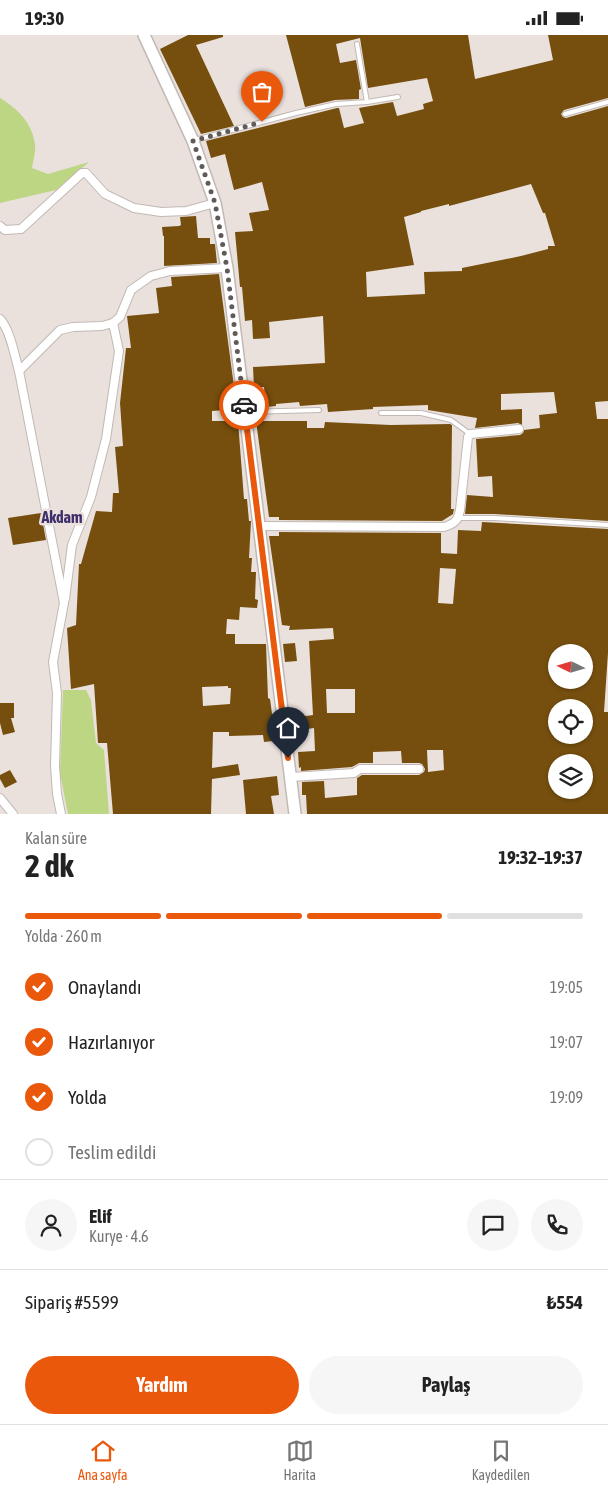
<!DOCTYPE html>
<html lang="tr">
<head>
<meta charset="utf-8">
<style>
  body { margin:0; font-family:"Asap Condensed",sans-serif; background:#f6f6f6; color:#222; height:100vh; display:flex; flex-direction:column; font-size:19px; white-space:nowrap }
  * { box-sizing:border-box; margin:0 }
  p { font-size:16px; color:#767676 }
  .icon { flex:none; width:28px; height:28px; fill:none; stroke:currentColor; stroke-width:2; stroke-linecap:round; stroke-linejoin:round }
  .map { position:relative; height:779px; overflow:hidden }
  .drawer { display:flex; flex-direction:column; background:#fff; flex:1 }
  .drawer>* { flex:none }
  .needle { width:32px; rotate:275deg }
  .tools { position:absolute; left:548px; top:609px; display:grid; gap:10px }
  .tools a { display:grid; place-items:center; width:45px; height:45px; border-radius:50%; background:#fff; box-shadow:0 1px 4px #0004; font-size:25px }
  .pin { position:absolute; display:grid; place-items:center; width:42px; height:42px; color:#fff; margin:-51px -21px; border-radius:50% 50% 50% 0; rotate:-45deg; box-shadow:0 0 5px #0007 }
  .pin .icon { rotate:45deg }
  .courier { position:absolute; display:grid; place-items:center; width:50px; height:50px; margin:-25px; border:4px solid #ea580c; border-radius:50%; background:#fff; color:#222; box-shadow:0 1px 6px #0007 }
  .headline em { font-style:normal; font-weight:700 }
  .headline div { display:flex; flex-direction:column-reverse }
  .headline { display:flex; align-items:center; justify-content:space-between; height:85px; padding:0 25px }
  h1 { font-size:32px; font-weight:700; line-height:38px }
  .bar { display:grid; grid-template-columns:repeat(4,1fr); gap:8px 5px; align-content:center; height:60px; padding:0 25px }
  .bar i { height:6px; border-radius:4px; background:#e0e0e0 }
  .bar .on { background:#ea580c }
  .bar p { grid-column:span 4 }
  .line { display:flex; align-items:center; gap:12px; padding:0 25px; border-top:1px solid #e0e0e0 }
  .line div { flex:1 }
  .round { display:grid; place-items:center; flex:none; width:52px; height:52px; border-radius:26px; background:#f6f6f6 }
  ol { padding:0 25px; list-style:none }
  li { display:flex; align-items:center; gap:15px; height:55px }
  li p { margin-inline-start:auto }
  li .icon { padding:5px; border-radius:50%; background:#ea580c; color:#fff; stroke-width:4 }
  li:last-child { color:#767676 }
  li i { width:28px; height:28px; border:2px solid #e0e0e0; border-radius:50% }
  .action { display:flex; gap:10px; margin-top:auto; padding:10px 25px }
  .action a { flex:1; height:58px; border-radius:30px; background:#ea580c; color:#fff; font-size:20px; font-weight:700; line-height:58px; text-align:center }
  .action a+a { background:#f6f6f6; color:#222 }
  .status { display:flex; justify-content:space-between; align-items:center; height:35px; padding:0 25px; background:#fff; direction:ltr }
  .status svg { height:14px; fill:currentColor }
  .dock { display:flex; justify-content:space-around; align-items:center; height:70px; border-top:1px solid #e0e0e0; background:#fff; font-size:14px; color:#767676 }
  .dock a { display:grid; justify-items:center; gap:2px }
  .dock .on { color:#ea580c }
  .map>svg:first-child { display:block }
  .green { fill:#bdd683 }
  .building { fill:#764f0e; fill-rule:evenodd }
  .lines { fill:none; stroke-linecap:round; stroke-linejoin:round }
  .lane-casing { stroke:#c1b9b5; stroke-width:6 }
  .street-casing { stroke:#c1b9b5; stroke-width:10 }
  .secondary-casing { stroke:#c1b9b5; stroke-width:14 }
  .lane { stroke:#fff; stroke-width:4 }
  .street { stroke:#fff; stroke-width:8 }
  .secondary { stroke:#fff; stroke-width:11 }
  .done { stroke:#605a58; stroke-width:5; stroke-dasharray:0 9 }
  .route { stroke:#ea580c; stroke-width:6 }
  .labels { text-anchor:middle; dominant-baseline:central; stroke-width:5; stroke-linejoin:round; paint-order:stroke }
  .neighbourhood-label { font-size:16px; font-weight:bold; fill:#3f2f6a; stroke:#eae1dd }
</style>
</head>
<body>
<div class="status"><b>19:30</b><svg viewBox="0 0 49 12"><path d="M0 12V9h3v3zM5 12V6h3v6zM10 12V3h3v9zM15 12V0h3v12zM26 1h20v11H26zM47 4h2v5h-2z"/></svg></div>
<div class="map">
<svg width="608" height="779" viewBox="0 0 608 779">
  <rect width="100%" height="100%" fill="#eae1dd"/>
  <g class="green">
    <path d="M0,63C18,74 32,88 35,109C36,117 33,126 32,133L48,139L89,127L56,155L0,168Z"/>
    <polygon points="63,655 86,655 91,665 96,708 104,715 109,779 68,779 60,738"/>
  </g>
  <g class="building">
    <polygon points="188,0 223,0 223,2 196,10 234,91 201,99 160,14"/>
    <path d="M286,0H468L475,44L553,25L548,0H608V63L564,75L561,79L563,82L566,83L608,71V366L595,367L597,384H608V486L494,479H465L467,460L493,462L492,441L478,442L476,404L520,400L523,398L524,395L540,393L539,380L557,378L554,357L501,359V375L522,374V390L518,388L475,393L477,383L428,375V370L373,372V374L328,377L327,369L300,371L299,367L276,369V371L266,372L264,352L254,353L253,332L325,328L323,281L269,287L270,303L253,304L252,285L245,286L242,252H240L235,197L253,196L249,178L269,175L262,147L234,155L225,119L211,123L206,106L337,73H339L344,93L364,88L359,73L393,67L397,81L424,74L423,69L433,66L427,43L368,53L360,3L336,9L340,28L356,25L361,54L359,55V64L335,65L305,72ZM531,149L543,178H545L555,211H548V214L521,221L462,233V236L424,237L425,259L367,262L366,237L414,230L404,182L421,177V176L449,169V171Z"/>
    <polygon points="196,181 198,203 210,203 210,209 215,209 217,228 164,231 164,201 163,201 162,192 179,191 181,190 180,182"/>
    <path d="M219,239L237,374L212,376V386H238L244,464H247L249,486H251L249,523H252L251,537H256L255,564L258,565L257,573L240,572L239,585L227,584L226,599H235V609H266L268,663L270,664L275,700H272L273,706L264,707L263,700L229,701V697H213L212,733L238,729L240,740L212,744L211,779H113L107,708H98L94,649L71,654L67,593L76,590L79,529H81L96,476L112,477L113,458H119L115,412L123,411L120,368L126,313H131L127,281L159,278L156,253L172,251L171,242ZM228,651V653H231L230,669L203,671L202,652Z"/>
    <polygon points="256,386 307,386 307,393 324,393 325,387 391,390 450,389 452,390 451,474 454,474 453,479 442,486 279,485 279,482 269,482"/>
    <polygon points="41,478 46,505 13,510 8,483"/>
    <path d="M482,487L608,494V618L604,677H608V779H307L306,760H302V747L324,746L325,763L357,760V743L362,740H419L424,737L425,734L422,729L419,728H402L401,716L373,717V728H359L352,732L301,736V732L299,733L298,717L315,716L314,693L294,696L292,683L313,680L309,606L334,604L333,593L289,595L290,591L282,590L269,501H279V497L441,498V518L457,519L458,495L481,496ZM440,533L456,534L453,569L438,568ZM556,618H584V645H556ZM326,654H355V678H327ZM556,672H584V700H556ZM427,715H443L444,735L428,737ZM556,728H584V755H556Z"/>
    <polygon points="295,608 297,626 285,627 283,609"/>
    <polygon points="0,668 14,668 14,683 11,683 15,697 3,700 0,688"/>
    <polygon points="10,735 17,747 5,753 0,744 0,740"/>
    <polygon points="277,741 279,760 271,761 274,779 246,779 243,745"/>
  </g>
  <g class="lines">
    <defs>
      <g id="lane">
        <polyline points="357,9 367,67"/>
        <polyline points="565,79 608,67"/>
        <polyline points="195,105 296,78 336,69 367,67 398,62"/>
        <polyline points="246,377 319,375"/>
        <polyline points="381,378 421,378 451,385 470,399"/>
        <polyline points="458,483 494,483 608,490"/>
      </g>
      <g id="street">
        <polyline points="0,191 5,195 21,194 82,138 86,138 105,159 134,173 161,177 186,176 215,168"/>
        <path d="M0,284C10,294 15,322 19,336L64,568L53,627L57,658L55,731L57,759L61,779"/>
        <polyline points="19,336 60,295 73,292 102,291 113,288 120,282 131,255 151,241 170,236 227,233"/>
        <path d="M259,491L444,492C454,489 458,486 460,475L468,402L470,399L519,394"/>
        <polyline points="65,564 72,510 91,462 106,404 119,316 113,288"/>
        <polyline points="291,742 354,738 360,734 419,734"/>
        <polyline points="0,763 13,779"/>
      </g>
      <polyline id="secondary" points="144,0 193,106 215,168 227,233 295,779"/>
    </defs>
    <use href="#lane" class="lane-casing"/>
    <use href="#street" class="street-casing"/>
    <use href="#secondary" class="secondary-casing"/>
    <use href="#lane" class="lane"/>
    <use href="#street" class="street"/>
    <use href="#secondary" class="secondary"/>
  </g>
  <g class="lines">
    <polyline class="done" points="244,370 227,233 215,168 193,106 262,87"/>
    <polyline class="route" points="244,370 288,723"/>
  </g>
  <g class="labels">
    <g class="neighbourhood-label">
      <text x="62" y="482">Akdam</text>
    </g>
  </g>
</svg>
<div class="tools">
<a><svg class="needle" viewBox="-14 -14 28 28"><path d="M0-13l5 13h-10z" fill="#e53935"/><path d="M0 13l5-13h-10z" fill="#767676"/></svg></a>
<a><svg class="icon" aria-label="locate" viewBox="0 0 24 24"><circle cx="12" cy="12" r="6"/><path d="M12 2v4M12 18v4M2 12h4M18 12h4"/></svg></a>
<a><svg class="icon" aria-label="layers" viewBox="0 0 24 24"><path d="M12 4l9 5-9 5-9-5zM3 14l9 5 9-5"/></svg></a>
</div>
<div class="pin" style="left:262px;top:87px;background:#ea580c"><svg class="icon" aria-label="bag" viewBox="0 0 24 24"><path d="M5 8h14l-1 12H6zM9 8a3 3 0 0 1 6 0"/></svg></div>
<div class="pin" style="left:288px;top:723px;background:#1f2937"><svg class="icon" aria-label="home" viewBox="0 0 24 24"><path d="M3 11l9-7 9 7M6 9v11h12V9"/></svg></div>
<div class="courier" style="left:244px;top:370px"><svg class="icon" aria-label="car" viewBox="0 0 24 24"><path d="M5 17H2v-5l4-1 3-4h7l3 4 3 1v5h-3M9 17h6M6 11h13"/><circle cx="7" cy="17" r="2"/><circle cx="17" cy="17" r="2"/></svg></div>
</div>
<section class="drawer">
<div class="headline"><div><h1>2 dk</h1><p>Kalan süre</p></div><em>19:32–19:37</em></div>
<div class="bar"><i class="on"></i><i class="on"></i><i class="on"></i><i></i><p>Yolda · 260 m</p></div>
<ol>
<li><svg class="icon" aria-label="check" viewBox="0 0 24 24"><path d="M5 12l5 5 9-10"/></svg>Onaylandı<p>19:05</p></li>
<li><svg class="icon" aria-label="check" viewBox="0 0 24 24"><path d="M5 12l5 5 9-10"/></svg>Hazırlanıyor<p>19:07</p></li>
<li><svg class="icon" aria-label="check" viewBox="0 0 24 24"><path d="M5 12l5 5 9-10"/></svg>Yolda<p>19:09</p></li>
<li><i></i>Teslim edildi</li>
</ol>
<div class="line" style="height:90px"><a class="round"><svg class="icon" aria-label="person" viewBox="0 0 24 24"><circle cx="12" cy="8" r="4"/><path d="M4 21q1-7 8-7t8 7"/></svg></a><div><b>Elif</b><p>Kurye · 4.6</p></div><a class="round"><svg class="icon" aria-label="chat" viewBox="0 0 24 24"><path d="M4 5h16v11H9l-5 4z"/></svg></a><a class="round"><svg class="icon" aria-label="phone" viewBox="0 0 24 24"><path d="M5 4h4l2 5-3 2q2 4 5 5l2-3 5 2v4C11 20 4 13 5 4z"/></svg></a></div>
<div class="line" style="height:65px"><div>Sipariş #5599</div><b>₺554</b></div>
<div class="action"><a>Yardım</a><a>Paylaş</a></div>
</section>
<nav class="dock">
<a class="on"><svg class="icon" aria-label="home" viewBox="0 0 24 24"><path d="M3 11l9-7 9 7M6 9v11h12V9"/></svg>Ana sayfa</a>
<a><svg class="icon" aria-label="map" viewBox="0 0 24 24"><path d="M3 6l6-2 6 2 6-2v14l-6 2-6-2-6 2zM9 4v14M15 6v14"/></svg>Harita</a>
<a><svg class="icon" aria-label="saved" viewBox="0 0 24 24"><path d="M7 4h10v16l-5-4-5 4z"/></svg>Kaydedilen</a>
</nav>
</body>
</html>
